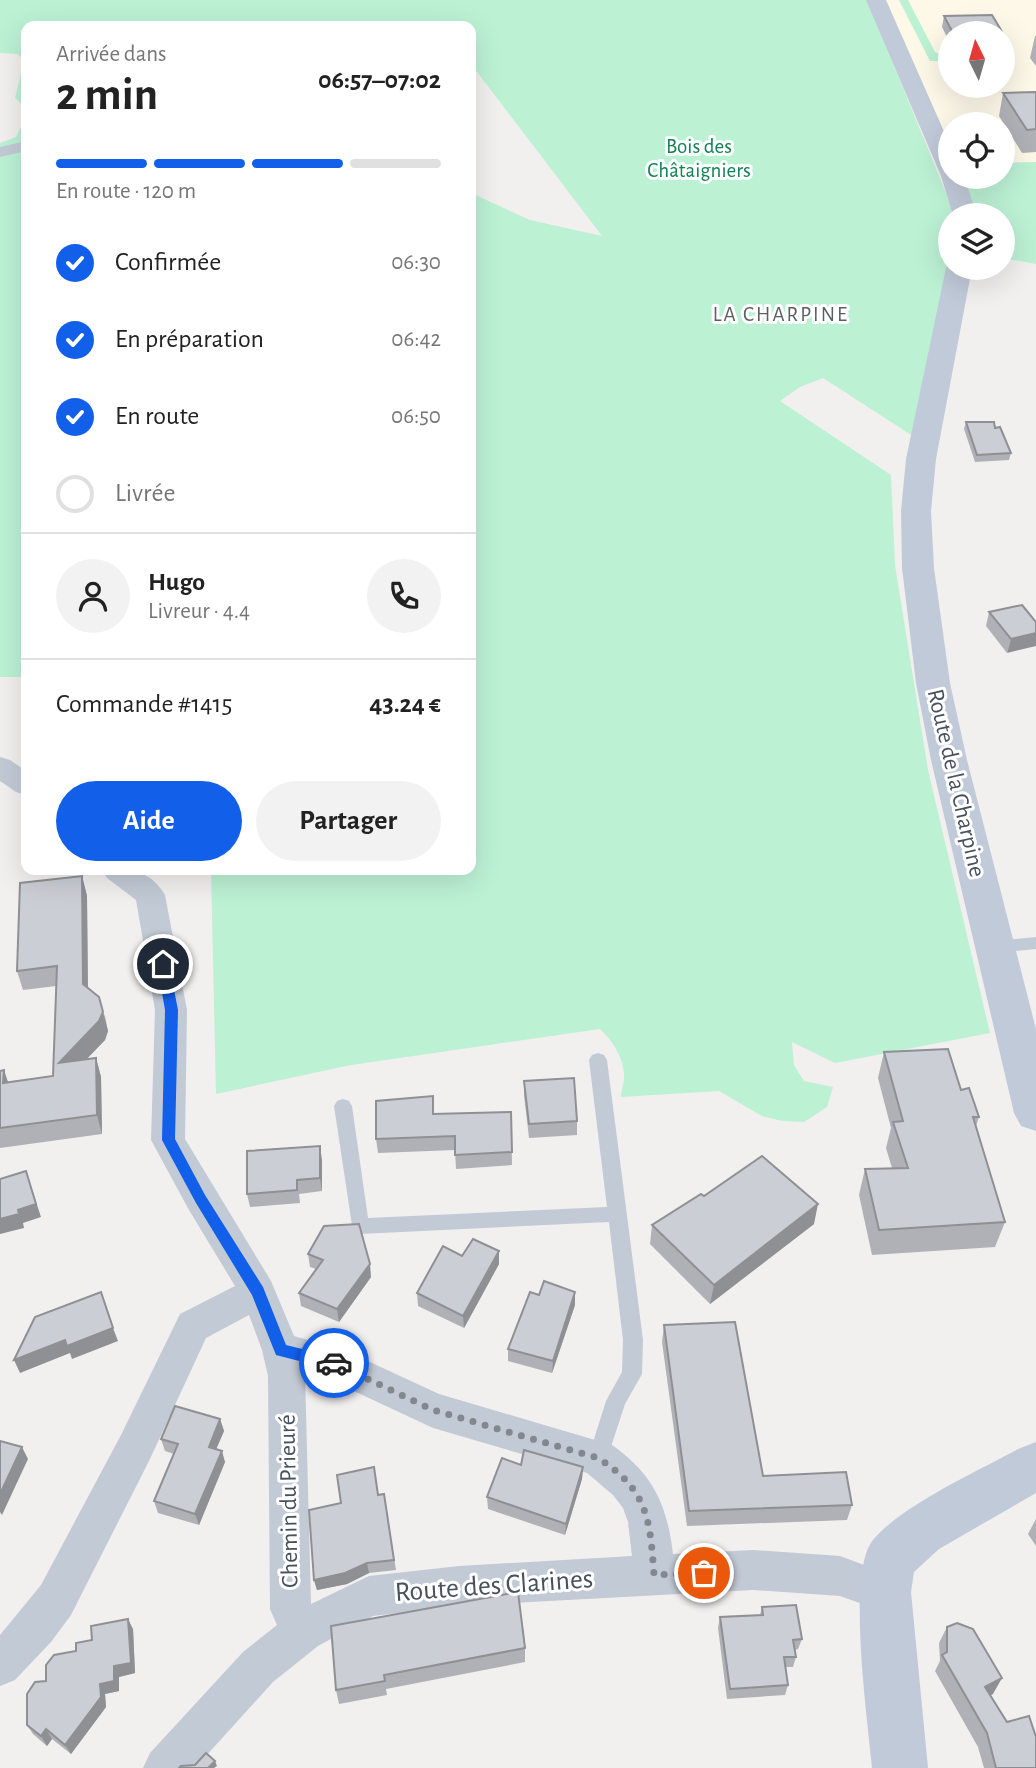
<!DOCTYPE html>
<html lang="fr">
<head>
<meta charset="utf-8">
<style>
  body { margin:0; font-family:"Alegreya Sans",sans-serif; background:#f2f2f2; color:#222; height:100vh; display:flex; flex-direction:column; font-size:26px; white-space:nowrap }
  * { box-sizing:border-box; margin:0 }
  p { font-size:23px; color:#767676 }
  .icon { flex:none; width:38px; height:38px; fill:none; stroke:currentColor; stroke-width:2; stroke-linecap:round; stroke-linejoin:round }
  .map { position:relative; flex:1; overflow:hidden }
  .details { position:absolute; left:21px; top:21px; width:455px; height:854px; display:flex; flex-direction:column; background:#fff; border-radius:14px; box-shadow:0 7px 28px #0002 }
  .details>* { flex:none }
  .needle { width:46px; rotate:355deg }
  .fabs { position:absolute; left:938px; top:21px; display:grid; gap:14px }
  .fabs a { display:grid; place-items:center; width:77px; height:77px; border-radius:50%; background:#fff; box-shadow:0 7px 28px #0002; font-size:35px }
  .pin { position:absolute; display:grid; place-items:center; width:60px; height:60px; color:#fff; margin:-30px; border:4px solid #fff; border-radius:50%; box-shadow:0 2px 7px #0007 }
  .courier { position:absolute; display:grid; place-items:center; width:70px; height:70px; margin:-35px; border:5px solid #125fe9; border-radius:50%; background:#fff; color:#222; box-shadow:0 2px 9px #0007 }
  .overview em { font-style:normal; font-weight:700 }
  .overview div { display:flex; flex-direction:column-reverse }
  .overview { display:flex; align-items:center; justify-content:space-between; height:119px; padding:0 35px }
  h1 { font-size:46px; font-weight:700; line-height:52px }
  .bar { display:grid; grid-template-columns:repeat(4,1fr); gap:10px 7px; align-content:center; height:84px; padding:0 35px }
  .bar i { height:9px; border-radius:5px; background:#e0e0e0 }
  .bar .selected { background:#125fe9 }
  .bar p { grid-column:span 4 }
  .line { display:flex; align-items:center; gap:18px; padding:0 35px; border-top:2px solid #e0e0e0 }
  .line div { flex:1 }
  .round { display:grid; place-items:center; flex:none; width:74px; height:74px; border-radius:37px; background:#f2f2f2 }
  ol { padding:0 35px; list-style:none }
  li { display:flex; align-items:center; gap:21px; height:77px }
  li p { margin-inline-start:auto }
  li .icon { padding:7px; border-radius:50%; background:#125fe9; color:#fff; stroke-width:4 }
  li:last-child { color:#767676 }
  li i { width:38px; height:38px; border:4px solid #e0e0e0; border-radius:50% }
  .action { display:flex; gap:14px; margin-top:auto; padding:14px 35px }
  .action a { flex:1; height:80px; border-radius:42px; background:#125fe9; color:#fff; font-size:28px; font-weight:700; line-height:80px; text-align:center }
  .action a+a { background:#f2f2f2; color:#222 }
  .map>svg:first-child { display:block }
  .commercial { fill:#fdf8e8; fill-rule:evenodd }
  .green { fill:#bcf1d4 }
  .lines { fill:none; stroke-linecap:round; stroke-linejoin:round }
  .service { fill:#c2cad5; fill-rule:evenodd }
  .minor { fill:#c2cad5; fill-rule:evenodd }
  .secondary { fill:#c1cad9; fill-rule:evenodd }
  .wall { fill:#afb1b6 }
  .shaded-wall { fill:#8e9094 }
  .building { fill:#cbced4; stroke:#8e9094; stroke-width:2 }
  .route { fill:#125fe9 }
  .done { stroke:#828890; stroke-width:7; stroke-dasharray:0 12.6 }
  .labels { text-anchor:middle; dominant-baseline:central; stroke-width:6; stroke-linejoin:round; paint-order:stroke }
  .far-park-label { font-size:21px; fill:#138254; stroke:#fff }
  .far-neighbourhood-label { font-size:21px; letter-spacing:2px; fill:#5b5f64; stroke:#fff }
  .street-label { font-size:24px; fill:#46515d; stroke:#fff }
  .near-street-label { font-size:28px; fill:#46515d; stroke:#fff }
</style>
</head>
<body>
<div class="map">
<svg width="1036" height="1768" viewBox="0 0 1036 1768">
  <rect width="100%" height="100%" fill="#f2efef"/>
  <path class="commercial" d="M886,0H1036V162L1003,163V124H950V155ZM950,33H1003V86H950Z"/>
  <g class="green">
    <path d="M0,0H867L955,215H950V268L916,438L823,378L800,387L780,401L891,475L895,565L928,770L990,1033L835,1063L792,1042L794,1065L804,1081L833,1087L827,1107L804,1122L782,1121L762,1116L719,1091L621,1097C621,1089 625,1082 624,1074C623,1057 612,1040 600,1029L351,1065L216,1094L211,870H471V193L530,220L602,236L471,64V26H26V108L15,98L22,69L21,57L17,54L0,53Z"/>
    <polygon points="899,0 908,0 935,52 950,59 950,61 930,61"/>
    <polygon points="26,116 26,677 0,677 0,143 16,137"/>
    <polygon points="1036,162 1036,264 1003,258 1003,215 974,215 963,177 1003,177 1003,163"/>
  </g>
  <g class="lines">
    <g class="service">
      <polygon points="1036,937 1036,949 994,953 988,951 986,947 988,943 994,941"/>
      <polygon points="598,1053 604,1055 607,1060 643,1340 642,1374 625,1404 605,1465 598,1468 591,1465 588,1458 606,1401 622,1372 623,1340 609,1222 360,1234 353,1232 334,1106 337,1101 343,1099 349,1101 352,1106 368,1218 607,1207 589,1060 592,1055"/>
    </g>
    <g class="minor">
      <polygon points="26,141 26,151 0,157 0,147"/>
      <polygon points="0,757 10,760 26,771 26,795 16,792 0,781"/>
      <path d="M102,870C129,869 150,869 165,895L187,1010L185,1139L271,1281L294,1336L344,1350L439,1394L612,1445C653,1474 667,1504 673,1554L753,1550L840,1556L899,1578L905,1592L899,1606L885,1612L840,1596L753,1590L459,1606L373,1616L318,1646L273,1682L195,1768H143L150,1753L243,1652L277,1625L270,1609L268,1376L262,1350L249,1315L206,1338L149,1461L71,1615L51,1642L15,1680L0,1686V1635L41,1585L121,1435L180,1314L235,1286L189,1210L151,1140L155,1010L136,900L107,878ZM305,1373L326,1378L433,1428L587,1473L613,1495L623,1508L628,1522L632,1556L459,1566L369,1576L311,1604Z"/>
    </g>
    <g class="secondary">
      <polygon points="866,0 886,0 950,145 950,177 964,177 977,215 953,215 941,176"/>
      <polygon points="950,262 950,268 972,268 936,459 931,511 934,568 950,683 967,760 1036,1029 1036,1131 1021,1126 1014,1113 931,760 916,683 902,568 901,511 906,459 946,268"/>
      <path d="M1036,1442V1493L939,1549L914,1572L911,1592L928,1768H872C868,1722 846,1572 873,1540C901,1506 978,1471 1018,1449Z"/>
    </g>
  </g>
  <g class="wall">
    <polygon points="992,15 1010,45 1008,56 1003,56 1003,33 950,33 950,43 942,27 944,16"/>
    <polygon points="1035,36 1036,36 1036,66 1030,58"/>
    <polygon points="1036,92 1036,152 1022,153 999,116 1003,93"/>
    <polygon points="966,422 995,428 1011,453 1009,460 975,462 964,429"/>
    <polygon points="1022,605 1007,653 986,626 989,612"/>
    <polygon points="82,876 87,896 88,988 105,1016 108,1031 105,1040 86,1059 96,1058 101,1077 102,1134 0,1148 0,1071 4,1070 8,1082 53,1076 56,986 23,990 17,971"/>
    <polygon points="884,1052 961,1090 979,1117 976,1126 1005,1222 995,1247 872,1255 859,1195 865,1169 892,1168 886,1148 891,1128 878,1078"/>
    <polygon points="524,1081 577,1121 577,1135 529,1138 524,1095"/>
    <polygon points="511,1112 512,1165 456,1169 455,1150 378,1153 376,1139 434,1114"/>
    <polygon points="322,1160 322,1191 299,1194 300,1203 250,1207 247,1194"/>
    <polygon points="704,1196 814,1224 710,1304 650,1244 652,1225"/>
    <polygon points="308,1254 371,1277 339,1322 301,1306 299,1293 316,1269 310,1267"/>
    <polygon points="462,1256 499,1264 464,1328 418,1306 417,1293"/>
    <polygon points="575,1305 552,1373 508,1361 508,1349"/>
    <polygon points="664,1325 763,1476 852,1505 847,1520 687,1526 662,1342"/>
    <polygon points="220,1419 224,1431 216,1449 225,1462 199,1525 158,1513 154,1501 174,1454 165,1451 161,1439"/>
    <polygon points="521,1465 583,1467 582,1479 565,1535 488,1509 487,1497"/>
    <polygon points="384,1494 396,1570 369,1573 347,1584 317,1590 314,1580 378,1495"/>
    <polygon points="1036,1519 1036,1546 1028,1534"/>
    <polygon points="762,1607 802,1639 798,1649 795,1650 796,1657 793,1667 785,1667 788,1685 785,1695 727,1699 718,1628 720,1617 760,1615"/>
    <polygon points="331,1626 525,1648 525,1662 386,1689 387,1695 339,1704 336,1690"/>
    <polygon points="947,1627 993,1694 990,1695 1036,1768 984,1768 978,1747 935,1671 940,1661 939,1643"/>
    <polygon points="133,1629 135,1673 119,1677 119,1691 105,1694 106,1707 71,1754 52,1739 47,1746 33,1734 27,1725 46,1681"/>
  </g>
  <g class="shaded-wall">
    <polygon points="1036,633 1036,646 1007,653 1011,639"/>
    <polygon points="82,876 87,896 88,1004 83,984"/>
    <polygon points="99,997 108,1031 105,1040 65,1082 59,1063"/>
    <polygon points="96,1058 101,1077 102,1134 97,1115"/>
    <polygon points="4,1070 10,1089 3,1083"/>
    <polygon points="320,1146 322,1160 322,1191 320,1178"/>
    <polygon points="26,1171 41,1217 23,1223 24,1228 0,1234 0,1219 18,1210"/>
    <polygon points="818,1204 814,1224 710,1304 714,1285"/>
    <polygon points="499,1251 499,1264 464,1328 463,1316"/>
    <polygon points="370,1264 371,1277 339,1322 337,1309"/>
    <polygon points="575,1292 575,1305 552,1373 553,1361"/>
    <polygon points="113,1328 118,1341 72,1359 70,1353 20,1373 14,1360 65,1340"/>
    <polygon points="220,1419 224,1431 212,1459 209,1447"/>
    <polygon points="22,1447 28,1459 2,1515 0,1512 0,1494"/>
    <polygon points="222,1451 225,1462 199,1525 195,1514"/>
    <polygon points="583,1467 582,1479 565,1535 566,1524"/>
    <polygon points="367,1563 369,1573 347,1584 317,1590 314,1580"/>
    <polygon points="128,1619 133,1629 135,1673 119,1677 119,1691 105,1694 106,1707 71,1754 65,1745 100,1684"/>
    <polygon points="1002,1678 993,1694 976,1702 985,1687"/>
    <polygon points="46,1729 52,1739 47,1746 41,1736"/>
    <polygon points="215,1761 217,1766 214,1768 208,1768"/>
  </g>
  <g class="building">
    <polygon points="992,15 1010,45 1003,45 1003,33 953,33 944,16"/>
    <polygon points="1036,92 1036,129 1027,130 1003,93"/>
    <polygon points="966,422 994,422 995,428 1000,427 1011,453 977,455"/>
    <polygon points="1022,605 1036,622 1036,633 1011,639 989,612"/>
    <polygon points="82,876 83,984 99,997 103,1012 99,1021 59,1063 96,1058 97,1115 0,1128 0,1071 4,1070 3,1083 53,1076 57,966 17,971 20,883"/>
    <polygon points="948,1049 961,1090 969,1088 979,1117 973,1117 1005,1222 879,1230 865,1169 908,1168 893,1122 903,1121 884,1052"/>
    <polygon points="574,1078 577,1121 529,1124 524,1081"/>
    <polygon points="433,1096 433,1114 511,1112 512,1152 455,1155 455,1136 376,1139 376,1101"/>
    <polygon points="320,1146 320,1178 297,1180 297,1190 247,1194 247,1151"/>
    <polygon points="762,1156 818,1204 714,1285 652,1225 701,1194 704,1196"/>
    <polygon points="26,1171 36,1204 18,1210 19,1214 0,1219 0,1179"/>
    <polygon points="359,1224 370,1264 337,1309 299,1293 323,1260 308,1254 324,1226"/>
    <polygon points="473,1239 499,1251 463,1316 417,1293 443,1246 462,1256"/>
    <polygon points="544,1281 575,1292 553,1361 508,1349 530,1292 539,1295"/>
    <polygon points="101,1292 113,1328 67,1346 65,1340 14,1360 35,1317"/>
    <polygon points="735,1322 763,1476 846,1472 852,1505 689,1511 664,1325"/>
    <polygon points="175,1406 220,1419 209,1447 222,1451 195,1514 154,1501 178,1444 161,1439"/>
    <polygon points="0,1441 22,1447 0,1494"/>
    <polygon points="524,1450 583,1467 566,1524 487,1497 502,1458 521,1465"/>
    <polygon points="374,1467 378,1495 384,1494 394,1560 367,1563 345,1573 314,1580 309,1510 341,1503 337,1475"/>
    <polygon points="518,1592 525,1648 384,1675 385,1681 336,1690 331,1626"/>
    <polygon points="796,1605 802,1639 793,1640 796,1657 784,1657 788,1685 730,1689 720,1617 763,1615 762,1607"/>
    <polygon points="128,1619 131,1663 114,1666 114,1681 100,1684 101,1697 65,1745 46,1729 41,1736 27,1725 27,1694 35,1682 46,1681 46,1665 54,1655 76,1651 76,1643 92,1640 91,1626"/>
    <polygon points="957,1623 973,1629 1002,1678 985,1687 1007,1722 1029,1716 1036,1737 1036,1768 996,1768 987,1733 942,1655 947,1652 947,1627"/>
    <polygon points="206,1753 215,1761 208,1768 179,1768 181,1766 195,1765"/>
  </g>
  <polygon class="route" points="163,960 169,964 178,1010 175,1139 205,1195 263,1287 286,1345 339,1358 339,1368 334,1370 276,1355 252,1295 196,1203 162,1140 165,1010 157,964"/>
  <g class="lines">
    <path class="done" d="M334,1363L433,1410L598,1458C648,1490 650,1519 654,1575L704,1573"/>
  </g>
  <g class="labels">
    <g class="far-park-label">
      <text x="699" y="146">Bois des<tspan x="699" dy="24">Châtaigniers</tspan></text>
    </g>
    <g class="far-neighbourhood-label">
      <text x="781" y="314">LA CHARPINE</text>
    </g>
    <g class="street-label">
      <text transform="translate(956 783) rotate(77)">Route de la Charpine</text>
      <text transform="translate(289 1501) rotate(-91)">Chemin du Prieuré</text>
    </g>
    <g class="near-street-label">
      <text transform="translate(494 1586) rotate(-4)">Route des Clarines</text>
    </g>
  </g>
</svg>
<div class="fabs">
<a><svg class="needle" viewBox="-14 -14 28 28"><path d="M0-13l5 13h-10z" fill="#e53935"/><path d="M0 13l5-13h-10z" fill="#767676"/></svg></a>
<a><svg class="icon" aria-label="locate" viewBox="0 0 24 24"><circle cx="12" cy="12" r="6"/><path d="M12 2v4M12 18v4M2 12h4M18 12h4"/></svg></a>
<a><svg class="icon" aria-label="layers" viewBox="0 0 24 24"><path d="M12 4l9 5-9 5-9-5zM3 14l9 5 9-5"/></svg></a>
</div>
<div class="pin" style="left:704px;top:1573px;background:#ea580c"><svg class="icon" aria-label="bag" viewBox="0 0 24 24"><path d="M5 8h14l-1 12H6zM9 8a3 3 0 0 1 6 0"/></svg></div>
<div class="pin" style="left:163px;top:964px;background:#1f2937"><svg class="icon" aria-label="home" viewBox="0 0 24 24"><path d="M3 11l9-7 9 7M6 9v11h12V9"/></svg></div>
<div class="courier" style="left:334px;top:1363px"><svg class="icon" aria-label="car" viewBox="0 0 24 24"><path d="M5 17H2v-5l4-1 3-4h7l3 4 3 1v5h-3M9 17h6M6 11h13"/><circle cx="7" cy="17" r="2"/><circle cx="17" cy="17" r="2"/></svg></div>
<section class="details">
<div class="overview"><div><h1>2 min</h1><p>Arrivée dans</p></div><em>06:57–07:02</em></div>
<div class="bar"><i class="selected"></i><i class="selected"></i><i class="selected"></i><i></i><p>En route · 120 m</p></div>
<ol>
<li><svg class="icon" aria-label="check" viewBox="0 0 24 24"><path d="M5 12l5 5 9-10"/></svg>Confirmée<p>06:30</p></li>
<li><svg class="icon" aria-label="check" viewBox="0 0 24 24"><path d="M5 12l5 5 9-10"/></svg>En préparation<p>06:42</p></li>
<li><svg class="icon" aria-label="check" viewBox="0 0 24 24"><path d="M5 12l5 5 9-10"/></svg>En route<p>06:50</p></li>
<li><i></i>Livrée</li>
</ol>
<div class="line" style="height:126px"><a class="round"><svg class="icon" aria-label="person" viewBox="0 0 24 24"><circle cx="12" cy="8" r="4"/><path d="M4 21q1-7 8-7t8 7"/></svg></a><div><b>Hugo</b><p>Livreur · 4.4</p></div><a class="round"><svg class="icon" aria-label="phone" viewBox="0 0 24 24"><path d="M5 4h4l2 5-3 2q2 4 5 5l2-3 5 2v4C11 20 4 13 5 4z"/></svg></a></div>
<div class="line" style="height:91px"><div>Commande #1415</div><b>43.24 €</b></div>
<div class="action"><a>Aide</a><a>Partager</a></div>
</section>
</div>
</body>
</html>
